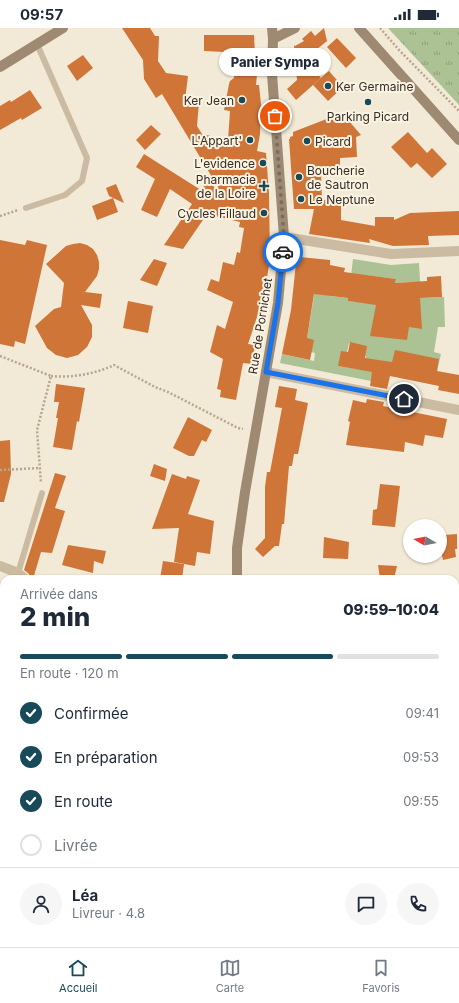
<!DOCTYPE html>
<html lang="fr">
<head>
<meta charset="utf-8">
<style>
  body { margin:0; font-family:Inter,sans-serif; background:#f6f6f7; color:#1f2937; height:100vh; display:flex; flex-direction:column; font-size:15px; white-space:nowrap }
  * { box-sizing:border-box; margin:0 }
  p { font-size:13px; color:#747a83 }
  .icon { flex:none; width:22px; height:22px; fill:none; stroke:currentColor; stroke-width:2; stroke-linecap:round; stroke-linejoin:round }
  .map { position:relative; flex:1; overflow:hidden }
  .sheet { position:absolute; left:0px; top:547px; width:459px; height:372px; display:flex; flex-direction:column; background:#fff; border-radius:12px 12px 0 0; box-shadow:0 1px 3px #0004 }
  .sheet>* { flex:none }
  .needle { width:26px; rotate:280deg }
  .tools { position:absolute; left:403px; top:491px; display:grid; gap:8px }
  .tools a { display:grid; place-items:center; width:44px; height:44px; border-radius:50%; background:#fff; box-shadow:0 1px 3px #0004; font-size:20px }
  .pin { position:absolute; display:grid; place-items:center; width:34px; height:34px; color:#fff; margin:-17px; border:2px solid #fff; border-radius:50%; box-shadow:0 1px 4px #0007 }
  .courier { position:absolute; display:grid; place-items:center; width:40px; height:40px; margin:-20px; border:3px solid #1a73e8; border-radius:50%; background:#fff; color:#222; box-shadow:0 1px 5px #0007 }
  .bubble { position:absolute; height:28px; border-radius:14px; background:#fff; box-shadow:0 1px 3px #0004; font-size:13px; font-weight:800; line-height:28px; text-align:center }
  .headline em { font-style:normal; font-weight:800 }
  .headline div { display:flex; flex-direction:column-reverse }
  .headline { display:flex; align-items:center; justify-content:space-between; height:68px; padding:0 20px }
  h1 { font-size:26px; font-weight:800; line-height:30px }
  .bar { display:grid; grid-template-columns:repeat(4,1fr); gap:6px 4px; align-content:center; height:48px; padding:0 20px }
  .bar i { height:5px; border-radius:3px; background:#e0e1e3 }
  .bar .on { background:#184a59 }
  .bar p { grid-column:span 4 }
  .line { display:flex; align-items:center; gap:10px; padding:0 20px; border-top:1px solid #e0e1e3 }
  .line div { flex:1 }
  .round { display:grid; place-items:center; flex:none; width:42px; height:42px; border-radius:21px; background:#f6f6f7 }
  ol { padding:0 20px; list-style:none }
  li { display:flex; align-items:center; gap:12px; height:44px }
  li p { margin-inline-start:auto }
  li .icon { padding:4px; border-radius:50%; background:#184a59; color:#fff; stroke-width:4 }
  li:last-child { color:#747a83 }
  li i { width:22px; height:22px; border:2px solid #e0e1e3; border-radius:50% }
  .status { display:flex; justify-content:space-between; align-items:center; height:28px; padding:0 20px; background:#fff; direction:ltr }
  .status svg { height:11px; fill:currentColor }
  .tabs { display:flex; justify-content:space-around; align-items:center; height:56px; border-top:1px solid #e0e1e3; background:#fff; font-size:11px; color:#747a83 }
  .tabs a { display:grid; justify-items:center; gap:2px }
  .tabs .on { color:#184a59 }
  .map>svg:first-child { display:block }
  .grass { fill:url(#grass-tufts) }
  .garden { fill:#acc295; fill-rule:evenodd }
  .building { fill:#cf7538 }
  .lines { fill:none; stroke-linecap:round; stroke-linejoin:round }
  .path { stroke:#b7a58c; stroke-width:2.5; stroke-dasharray:2 2; stroke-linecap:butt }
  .service { stroke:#cbbba2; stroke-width:6 }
  .minor { stroke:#cbbba2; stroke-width:10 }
  .secondary { stroke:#9e8a73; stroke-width:10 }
  .done { stroke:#776e63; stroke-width:4; stroke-dasharray:0 7.2 }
  .route { stroke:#1a73e8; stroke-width:5 }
  .poi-dot { fill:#184a59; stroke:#faf3e2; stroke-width:1.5 }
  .labels { text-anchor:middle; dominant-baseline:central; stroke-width:4; stroke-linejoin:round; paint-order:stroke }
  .poi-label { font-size:12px; fill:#352c25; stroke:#faf3e2; text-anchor:end }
  .street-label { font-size:12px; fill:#352c25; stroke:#faf3e2 }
</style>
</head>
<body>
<div class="status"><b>09:57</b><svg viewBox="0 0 49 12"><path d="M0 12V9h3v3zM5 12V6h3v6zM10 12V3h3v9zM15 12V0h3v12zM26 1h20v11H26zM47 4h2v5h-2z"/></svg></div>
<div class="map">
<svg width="459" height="919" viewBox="0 0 459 919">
  <defs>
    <pattern id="grass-tufts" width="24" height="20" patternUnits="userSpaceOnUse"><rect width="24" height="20" fill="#acc295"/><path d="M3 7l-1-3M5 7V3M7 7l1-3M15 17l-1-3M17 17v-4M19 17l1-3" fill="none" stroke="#8d9e79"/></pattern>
  </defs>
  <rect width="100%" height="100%" fill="#f2ead6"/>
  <polygon class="grass" points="388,0 459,0 459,77"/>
  <path class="garden" d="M353,231L391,237L419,235L421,270L444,269L445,299H438L434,324L441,326L437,343L375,332L371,353L280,335L282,326L314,333L315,325L311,324L307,310L315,262L330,268L348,270V273L413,280L411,254L395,255L396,251L365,247L350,256ZM349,315H354L352,325L366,328L363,342L338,338L347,324Z"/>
  <g class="building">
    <polygon points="122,0 150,0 155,8 159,8 158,33 166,45 188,48 185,72 199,74 197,98 202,106 228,112 230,83 224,82 229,56 230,53 234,50 235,34 223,32 224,24 204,23 204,7 254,7 255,26 259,26 256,57 259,57 261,76 260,106 257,123 266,125 269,166 270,231 261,287 258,286 248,316 255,317 252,336 243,335 236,372 220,369 221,362 217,361 223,331 210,324 217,297 225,301 233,274 207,262 211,251 219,254 223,234 234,237 237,224 240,225 244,200 239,199 240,194 207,186 183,221 164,217 192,176 170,161 157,189 141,182 155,151 136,139 144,126 204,164 203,147 216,161 218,159 162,66 156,70 144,51 143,32"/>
    <polygon points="324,0 327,13 305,31 321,50 296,72 287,61 297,52 294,17 295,18 304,13 302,11 311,3 315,8"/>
    <polygon points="337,10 356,30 346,40 327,19"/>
    <polygon points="83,27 93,40 77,53 67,38"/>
    <polygon points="329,43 343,59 328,73 313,57"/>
    <polygon points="30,62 42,80 22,92 21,90 0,102 0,78 10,72 11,74"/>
    <polygon points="342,85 361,107 356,109 357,129 340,130 340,144 321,145 322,172 341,171 341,192 375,198 375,189 394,189 394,192 410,185 459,183 459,207 428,208 429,217 393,218 369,211 370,215 309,206 314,181 294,181 289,111 290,111 290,109 293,108 293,104"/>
    <polygon points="151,97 161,106 145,122 136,112"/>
    <polygon points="408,104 427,125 432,120 447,136 432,150 417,135 411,140 391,119"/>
    <polygon points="116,156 124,175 113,170 118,184 97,192 92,178 113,170 109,168 106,160"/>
    <polygon points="0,212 25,217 27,212 47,217 25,316 15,313 14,319 0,316"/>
    <polygon points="80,215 87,217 93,221 97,227 99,234 99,241 97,248 85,264 102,266 100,280 81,277 92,297 92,309 87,319 78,327 67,330 56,327 47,320 35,298 54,281 61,279 64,255 46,236 66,218 73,216"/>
    <polygon points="300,229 330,232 330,237 345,240 344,244 396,251 395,255 427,253 427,249 441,248 442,269 420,270 422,301 409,299 407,312 370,308 376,277 348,273 348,270 314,266 307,310 314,312 310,332 282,326 291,282 296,235"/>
    <polygon points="154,231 167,235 157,258 140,252"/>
    <polygon points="128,273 153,278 148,305 123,300"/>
    <polygon points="350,314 367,318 365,330 392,334 395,322 439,331 437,343 459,347 459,366 438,362 439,358 390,348 387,361 370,358 372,344 338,338 341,323 348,324"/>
    <polygon points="56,356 85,360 79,394 77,393 72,422 53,419 58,390 56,390 59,374 54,374"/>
    <polygon points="279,358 297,361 295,372 308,375 298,426 294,426 292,438 289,438 284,496 282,496 279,518 275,518 263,529 255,521 265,510 265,459 267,444 270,444 282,380 275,379"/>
    <polygon points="367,371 384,374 383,378 447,391 443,410 425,407 423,418 405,414 404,424 346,417 350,394 348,393 353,372 366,375"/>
    <polygon points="188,389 212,402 206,414 202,412 194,428 189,428 173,420"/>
    <polygon points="10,412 11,446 4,474 0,474 0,413"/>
    <polygon points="154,436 167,441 165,453 150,448"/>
    <polygon points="55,445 66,448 55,480 65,483 52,525 41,524 33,551 31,551 29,546 24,542"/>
    <polygon points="172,446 186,451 187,448 200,452 188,486 214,493 210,526 197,524 195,538 174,534 179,500 152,501"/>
    <polygon points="380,456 400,458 395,499 372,497 373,482 377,481"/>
    <polygon points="457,506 457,521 455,521 456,529 443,532 441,522 444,507"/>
    <polygon points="324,509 349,514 348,531 323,530"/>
    <polygon points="68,517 106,523 103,536 94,533 93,545 62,537"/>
    <polygon points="163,533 184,536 182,551 160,551"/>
    <polygon points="378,537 397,538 394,551 380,551"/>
  </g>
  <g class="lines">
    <g class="path">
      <polyline points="380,0 399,22 459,83"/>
      <polyline points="0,188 18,182"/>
      <polyline points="0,328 51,348 37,402 41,455"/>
      <path d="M51,348C72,350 95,346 114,337L155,359L168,364L238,400L243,401"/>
      <polyline points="0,442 40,440"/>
    </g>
    <g class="service">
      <polyline points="26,180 65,167 82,153 87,130 37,16"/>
      <polyline points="18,545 42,465"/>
    </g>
    <g class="minor">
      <polyline points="284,209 391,226 459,223"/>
      <polyline points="266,344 459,382"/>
      <polyline points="0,538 18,545 25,551"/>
      <polyline points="0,915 2,919"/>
    </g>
    <g class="secondary">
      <polyline points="359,0 459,112"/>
      <polyline points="273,11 295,0"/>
      <polyline points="0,39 63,0"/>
      <polyline points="237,551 237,520 245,464 278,275 284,209 272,46 273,11 272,0"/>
      <polyline points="260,915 261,919"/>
    </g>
  </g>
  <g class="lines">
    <polyline class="done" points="275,88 284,209 283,224"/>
    <polyline class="route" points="283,224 278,275 266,344 404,371"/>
  </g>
  <g class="poi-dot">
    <circle cx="328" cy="58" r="4"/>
    <circle cx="242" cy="72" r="4"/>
    <circle cx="368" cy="74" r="4"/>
    <circle cx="250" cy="112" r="4"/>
    <circle cx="307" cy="113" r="4"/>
    <circle cx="263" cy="135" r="4"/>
    <circle cx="299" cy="149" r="4"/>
    <path d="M262 152h4v4h4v4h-4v4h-4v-4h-4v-4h4z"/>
    <circle cx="301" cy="171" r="4"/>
    <circle cx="264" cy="185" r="4"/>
  </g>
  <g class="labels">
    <g class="poi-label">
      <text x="336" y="58" text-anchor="start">Ker Germaine</text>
      <text x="234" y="72">Ker Jean</text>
      <text x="368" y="88" text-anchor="middle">Parking Picard</text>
      <text x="242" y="112">L'Appart'</text>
      <text x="315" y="113" text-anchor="start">Picard</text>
      <text x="255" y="135">L'evidence</text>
      <text x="307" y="142" text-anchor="start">Boucherie<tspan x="307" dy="14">de Sautron</tspan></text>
      <text x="256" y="151">Pharmacie<tspan x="256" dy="14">de la Loire</tspan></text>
      <text x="309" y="171" text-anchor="start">Le Neptune</text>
      <text x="256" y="185">Cycles Fillaud</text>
    </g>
    <g class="street-label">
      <text transform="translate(260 298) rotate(-81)">Rue de Pornichet</text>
    </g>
  </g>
</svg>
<div class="tools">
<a><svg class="needle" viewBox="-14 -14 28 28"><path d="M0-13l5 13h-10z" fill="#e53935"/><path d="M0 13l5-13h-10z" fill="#747a83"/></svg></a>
</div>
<div class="pin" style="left:275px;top:88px;background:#ea580c"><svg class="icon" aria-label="bag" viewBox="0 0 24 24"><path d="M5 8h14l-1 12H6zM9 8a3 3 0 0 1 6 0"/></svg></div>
<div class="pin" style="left:404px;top:371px;background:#1f2937"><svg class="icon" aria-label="home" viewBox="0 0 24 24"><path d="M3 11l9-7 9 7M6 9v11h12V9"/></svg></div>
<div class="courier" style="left:283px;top:224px"><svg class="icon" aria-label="car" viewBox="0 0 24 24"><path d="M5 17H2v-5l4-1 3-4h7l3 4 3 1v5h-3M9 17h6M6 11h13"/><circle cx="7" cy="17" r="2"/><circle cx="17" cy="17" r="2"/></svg></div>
<div class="bubble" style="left:219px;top:20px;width:112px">Panier Sympa</div>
<section class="sheet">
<div class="headline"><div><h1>2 min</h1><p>Arrivée dans</p></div><em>09:59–10:04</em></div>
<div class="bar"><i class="on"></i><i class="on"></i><i class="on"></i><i></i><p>En route · 120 m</p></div>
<ol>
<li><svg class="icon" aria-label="check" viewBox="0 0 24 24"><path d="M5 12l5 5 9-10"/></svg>Confirmée<p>09:41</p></li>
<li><svg class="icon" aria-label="check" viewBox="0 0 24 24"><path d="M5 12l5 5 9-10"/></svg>En préparation<p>09:53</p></li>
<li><svg class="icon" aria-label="check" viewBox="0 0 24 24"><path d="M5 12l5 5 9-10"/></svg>En route<p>09:55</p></li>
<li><i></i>Livrée</li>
</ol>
<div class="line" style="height:72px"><a class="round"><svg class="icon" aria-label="person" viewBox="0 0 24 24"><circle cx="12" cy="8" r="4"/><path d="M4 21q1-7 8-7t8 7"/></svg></a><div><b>Léa</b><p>Livreur · 4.8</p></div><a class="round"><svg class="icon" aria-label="chat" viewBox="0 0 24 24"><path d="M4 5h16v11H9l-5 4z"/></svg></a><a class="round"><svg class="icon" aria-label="phone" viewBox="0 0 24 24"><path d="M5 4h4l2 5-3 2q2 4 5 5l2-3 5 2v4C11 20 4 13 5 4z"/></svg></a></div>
</section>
</div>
<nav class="tabs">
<a class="on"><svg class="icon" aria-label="home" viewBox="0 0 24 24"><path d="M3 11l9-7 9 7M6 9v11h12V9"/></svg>Accueil</a>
<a><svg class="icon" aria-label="map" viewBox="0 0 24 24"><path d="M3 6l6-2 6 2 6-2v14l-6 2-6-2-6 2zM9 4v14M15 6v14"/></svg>Carte</a>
<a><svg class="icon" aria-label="saved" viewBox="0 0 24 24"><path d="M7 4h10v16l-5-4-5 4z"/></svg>Favoris</a>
</nav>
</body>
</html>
